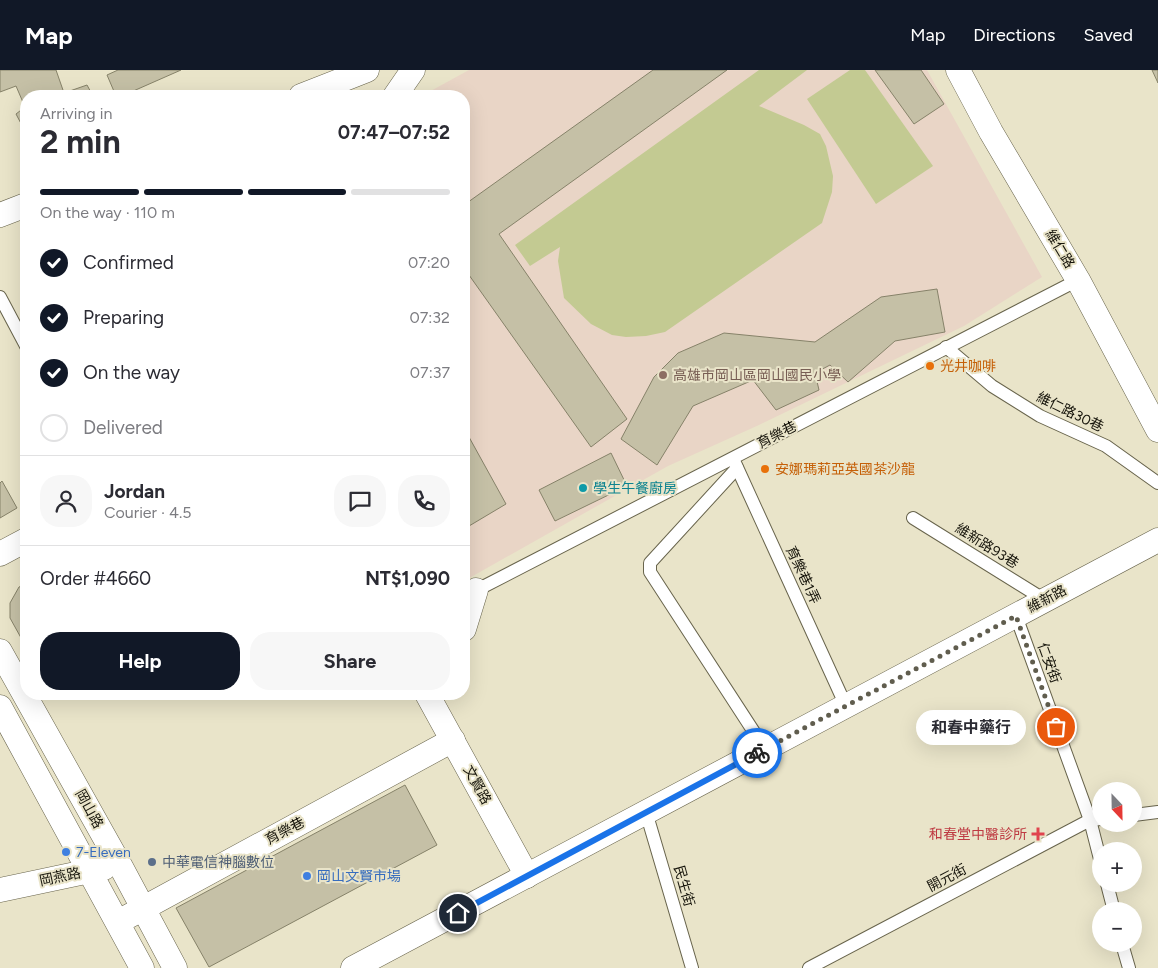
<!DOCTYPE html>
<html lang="en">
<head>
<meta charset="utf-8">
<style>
  body { margin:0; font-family:Figtree,"Noto Sans TC",sans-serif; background:#f7f7f7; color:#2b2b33; height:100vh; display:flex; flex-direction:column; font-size:19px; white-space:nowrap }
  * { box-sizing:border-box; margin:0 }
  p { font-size:16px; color:#7c7c81 }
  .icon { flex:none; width:28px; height:28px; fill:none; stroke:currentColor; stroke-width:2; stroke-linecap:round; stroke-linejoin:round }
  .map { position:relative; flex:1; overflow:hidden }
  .drawer { position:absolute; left:20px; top:20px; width:450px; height:610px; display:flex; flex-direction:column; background:#fff; border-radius:20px; box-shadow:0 5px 20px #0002 }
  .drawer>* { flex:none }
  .needle { width:32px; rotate:158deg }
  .controls { position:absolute; left:1092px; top:712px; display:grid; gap:10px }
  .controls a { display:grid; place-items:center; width:50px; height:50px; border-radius:50%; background:#fff; box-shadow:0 5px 20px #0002; font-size:25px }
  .pin { position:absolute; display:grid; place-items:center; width:42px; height:42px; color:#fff; margin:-21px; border:2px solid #fff; border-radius:50%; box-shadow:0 1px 5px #0007 }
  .courier { position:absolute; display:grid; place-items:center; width:50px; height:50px; margin:-25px; border:4px solid #1a73e8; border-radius:50%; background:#fff; color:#222; box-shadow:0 1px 6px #0007 }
  .bubble { position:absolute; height:35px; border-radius:18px; background:#fff; box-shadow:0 5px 20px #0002; font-size:16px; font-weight:700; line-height:35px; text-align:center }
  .overview em { font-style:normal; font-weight:700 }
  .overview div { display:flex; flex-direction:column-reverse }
  .overview { display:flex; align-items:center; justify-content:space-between; height:85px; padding:0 20px }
  h1 { font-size:32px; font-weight:700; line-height:38px }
  .bar { display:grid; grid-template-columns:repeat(4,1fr); gap:8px 5px; align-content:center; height:60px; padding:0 20px }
  .bar i { height:6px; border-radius:4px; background:#e1e1e2 }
  .bar .current { background:#111827 }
  .bar p { grid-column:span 4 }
  .line { display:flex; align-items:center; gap:12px; padding:0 20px; border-top:1px solid #e1e1e2 }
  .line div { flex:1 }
  .round { display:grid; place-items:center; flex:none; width:52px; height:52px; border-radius:20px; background:#f7f7f7 }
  ol { padding:0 20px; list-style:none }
  li { display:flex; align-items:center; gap:15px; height:55px }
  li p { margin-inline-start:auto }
  li .icon { padding:5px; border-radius:50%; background:#111827; color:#fff; stroke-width:4 }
  li:last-child { color:#7c7c81 }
  li i { width:28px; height:28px; border:2px solid #e1e1e2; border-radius:50% }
  .primary-button { display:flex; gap:10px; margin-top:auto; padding:10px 20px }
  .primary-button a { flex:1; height:58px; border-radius:20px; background:#111827; color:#fff; font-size:20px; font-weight:700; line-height:58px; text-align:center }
  .primary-button a+a { background:#f7f7f7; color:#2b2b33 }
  header { display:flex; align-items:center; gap:30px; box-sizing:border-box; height:70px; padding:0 25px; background:#111827; color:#fff }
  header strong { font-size:24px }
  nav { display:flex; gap:28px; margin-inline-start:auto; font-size:18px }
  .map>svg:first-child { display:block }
  .education { fill:#e9d5c6 }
  .green { fill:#c3ca92 }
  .building { fill:#c5c0a6; stroke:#868269 }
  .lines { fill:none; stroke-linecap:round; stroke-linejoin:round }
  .service-casing { stroke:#68644c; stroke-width:14 }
  .minor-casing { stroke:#68644c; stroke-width:25 }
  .service { stroke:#fff; stroke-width:12 }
  .minor { stroke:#fff; stroke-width:24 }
  .done { stroke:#605d4e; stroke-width:5; stroke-dasharray:0 9 }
  .route { stroke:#1a73e8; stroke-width:6 }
  .food-dot { fill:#e8710a; stroke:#e9e4c9; stroke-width:2 }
  .education-dot { fill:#8d6e63; stroke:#e9e4c9; stroke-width:2 }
  .culture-dot { fill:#0f9aa8; stroke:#e9e4c9; stroke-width:2 }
  .health-dot { fill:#e0444e; stroke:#e9e4c9; stroke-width:2 }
  .shop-dot { fill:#3f7fe0; stroke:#e9e4c9; stroke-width:2 }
  .service-dot { fill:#5c6f8a; stroke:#e9e4c9; stroke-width:2 }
  .labels { text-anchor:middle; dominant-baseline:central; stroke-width:4; stroke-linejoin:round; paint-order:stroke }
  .street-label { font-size:14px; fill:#16140b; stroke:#e9e4c9 }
  .food-label { font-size:14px; fill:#c56008; stroke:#e9e4c9; text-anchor:start }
  .education-label { font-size:14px; fill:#785e54; stroke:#e9e4c9; text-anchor:start }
  .culture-label { font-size:14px; fill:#0d838f; stroke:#e9e4c9; text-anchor:start }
  .health-label { font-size:14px; fill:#be3a42; stroke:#e9e4c9; text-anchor:end }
  .shop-label { font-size:14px; fill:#366cbe; stroke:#e9e4c9; text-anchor:start }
  .service-label { font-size:14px; fill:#4e5e75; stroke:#e9e4c9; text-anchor:start }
</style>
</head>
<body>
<header>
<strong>Map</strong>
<nav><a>Map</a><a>Directions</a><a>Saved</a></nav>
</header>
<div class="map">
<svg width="1158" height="898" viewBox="0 0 1158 898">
  <rect width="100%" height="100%" fill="#e9e4c9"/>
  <polygon class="education" points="469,0 927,0 1042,207 964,256 759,355 668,396 464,511 464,26 426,26 427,23"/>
  <g class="green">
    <polygon points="759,0 807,0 759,36 804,55 820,64 826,76 833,106 832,122 822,153 665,262 646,266 626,267 612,265 591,254 564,228 558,191 560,177 530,196 515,175"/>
    <polygon points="850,0 865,0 933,96 876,134 807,29"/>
  </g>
  <g class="building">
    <polygon points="0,0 56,0 64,23 87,15 93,26 26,26 26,63 16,44 25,37 16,16 0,22"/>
    <polygon points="118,0 181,0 122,26 116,26 107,5"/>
    <polygon points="653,0 727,0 499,164 627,349 591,377 464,198 464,135"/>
    <polygon points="875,0 921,0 944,34 914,54"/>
    <polygon points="1152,0 1158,0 1158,13"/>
    <polygon points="937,219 945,262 895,271 848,312 830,295 815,303 819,320 776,340 753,310 693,336 657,395 621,369 654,307 678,283 724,263 815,272 881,227"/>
    <polygon points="464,358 506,434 464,459"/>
    <polygon points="611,383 627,416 555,451 539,420"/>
    <polygon points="2,411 17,438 0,448 0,413"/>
    <polygon points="26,514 26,575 25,575 10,548 10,533 19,517"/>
    <polygon points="405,715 437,775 209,897 176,838"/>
  </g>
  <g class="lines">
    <defs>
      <g id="service">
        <polyline points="0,227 26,276"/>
        <polyline points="946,277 992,316 1040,346 1106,376 1158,413"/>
        <polyline points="735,393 846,636"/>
        <polyline points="737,398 650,493 650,502 765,679"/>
        <polyline points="913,448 1045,530"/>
        <polyline points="473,522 1078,210"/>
        <polyline points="1016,546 1090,750 1101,793"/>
        <polyline points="646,742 692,898"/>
        <polyline points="1134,745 1158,742"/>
        <polyline points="1107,814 1114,841"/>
        <polyline points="1122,874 1129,898"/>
        <polyline points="809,898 1090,750 1101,749"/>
      </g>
      <g id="minor">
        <polyline points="958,0 991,62 1078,210 1158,360"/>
        <polyline points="301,26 367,0"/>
        <polyline points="395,26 413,0"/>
        <polyline points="0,145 26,135"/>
        <polyline points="0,484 26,470"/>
        <polyline points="464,559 476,520"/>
        <polyline points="0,581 120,795 175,898"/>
        <polyline points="427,624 527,806"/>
        <polyline points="0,637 142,898"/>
        <polyline points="0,820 104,798"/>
        <polyline points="118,852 453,670"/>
        <polyline points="353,898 1158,470"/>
      </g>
    </defs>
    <use href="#service" class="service-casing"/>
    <use href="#minor" class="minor-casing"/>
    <use href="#service" class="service"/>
    <use href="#minor" class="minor"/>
  </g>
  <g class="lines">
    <polyline class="done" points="757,683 1016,546 1056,657"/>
    <polyline class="route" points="458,843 757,683"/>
  </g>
  <g class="food-dot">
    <circle cx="930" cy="296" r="5"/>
    <circle cx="765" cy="399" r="5"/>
  </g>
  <circle class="education-dot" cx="663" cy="305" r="5"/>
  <circle class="culture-dot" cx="583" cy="418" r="5"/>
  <path class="health-dot" d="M1035.5 756.5h5v5h5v5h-5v5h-5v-5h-5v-5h5z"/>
  <g class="shop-dot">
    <circle cx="66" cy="782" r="5"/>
    <circle cx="307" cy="806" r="5"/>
  </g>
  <circle class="service-dot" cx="152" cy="792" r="5"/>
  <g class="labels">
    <g class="street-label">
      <text transform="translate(1060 179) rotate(59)">維仁路</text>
      <text transform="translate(1070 342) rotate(26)">維仁路30巷</text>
      <text transform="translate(777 365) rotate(-27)">育樂巷</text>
      <text transform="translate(987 476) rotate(32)">維新路93巷</text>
      <text transform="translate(803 505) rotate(65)">育樂巷1弄</text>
      <text transform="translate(1047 529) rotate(-28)">維新路</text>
      <text transform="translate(1049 593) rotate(70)">仁安街</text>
      <text transform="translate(477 715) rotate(61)">文賢路</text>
      <text transform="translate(89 739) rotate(61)">岡山路</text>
      <text transform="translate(285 761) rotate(-28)">育樂巷</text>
      <text transform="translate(60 807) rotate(-12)">岡燕路</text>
      <text transform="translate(947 808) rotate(-28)">開元街</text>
      <text transform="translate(684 816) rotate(74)">民生街</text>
    </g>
    <g class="food-label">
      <text x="940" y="296">光井咖啡</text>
      <text x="775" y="399">安娜瑪莉亞英國茶沙龍</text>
    </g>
    <g class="education-label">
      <text x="673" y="305">高雄市岡山區岡山國民小學</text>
    </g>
    <g class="culture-label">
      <text x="593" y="418">學生午餐廚房</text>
    </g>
    <g class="health-label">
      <text x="1027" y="764">和春堂中醫診所</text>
    </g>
    <g class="shop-label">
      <text x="76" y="782">7-Eleven</text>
      <text x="317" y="806">岡山文賢市場</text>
    </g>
    <g class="service-label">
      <text x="162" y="792">中華電信神腦數位</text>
    </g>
  </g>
</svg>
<div class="controls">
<a><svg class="needle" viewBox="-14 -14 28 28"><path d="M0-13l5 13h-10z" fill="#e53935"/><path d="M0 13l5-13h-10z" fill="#7c7c81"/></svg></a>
<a>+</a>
<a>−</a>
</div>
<div class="pin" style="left:1056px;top:657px;background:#ea580c"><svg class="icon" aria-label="bag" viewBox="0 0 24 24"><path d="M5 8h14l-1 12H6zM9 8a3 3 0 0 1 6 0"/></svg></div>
<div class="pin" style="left:458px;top:843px;background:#1f2937"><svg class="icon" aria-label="home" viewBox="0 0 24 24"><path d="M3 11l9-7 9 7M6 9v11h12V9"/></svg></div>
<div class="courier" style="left:757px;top:683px"><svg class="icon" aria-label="bike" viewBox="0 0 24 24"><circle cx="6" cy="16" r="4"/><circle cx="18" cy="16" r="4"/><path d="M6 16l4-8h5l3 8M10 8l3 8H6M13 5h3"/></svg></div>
<div class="bubble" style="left:916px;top:640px;width:110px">和春中藥行</div>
<section class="drawer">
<div class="overview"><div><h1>2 min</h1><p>Arriving in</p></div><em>07:47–07:52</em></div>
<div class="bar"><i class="current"></i><i class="current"></i><i class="current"></i><i></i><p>On the way · 110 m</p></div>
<ol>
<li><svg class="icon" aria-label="check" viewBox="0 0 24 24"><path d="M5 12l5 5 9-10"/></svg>Confirmed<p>07:20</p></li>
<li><svg class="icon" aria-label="check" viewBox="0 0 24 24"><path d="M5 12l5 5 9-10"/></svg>Preparing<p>07:32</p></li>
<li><svg class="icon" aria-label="check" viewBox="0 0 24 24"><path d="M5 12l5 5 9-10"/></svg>On the way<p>07:37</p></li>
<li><i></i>Delivered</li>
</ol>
<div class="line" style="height:90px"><a class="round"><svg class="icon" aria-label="person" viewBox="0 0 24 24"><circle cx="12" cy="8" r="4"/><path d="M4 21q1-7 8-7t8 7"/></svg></a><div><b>Jordan</b><p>Courier · 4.5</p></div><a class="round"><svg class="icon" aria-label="chat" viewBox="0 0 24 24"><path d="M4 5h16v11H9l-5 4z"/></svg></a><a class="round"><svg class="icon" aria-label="phone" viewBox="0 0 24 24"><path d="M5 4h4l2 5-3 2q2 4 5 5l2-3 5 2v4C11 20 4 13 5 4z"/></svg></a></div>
<div class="line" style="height:65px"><div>Order #4660</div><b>NT$1,090</b></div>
<div class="primary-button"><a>Help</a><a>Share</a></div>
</section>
</div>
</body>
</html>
